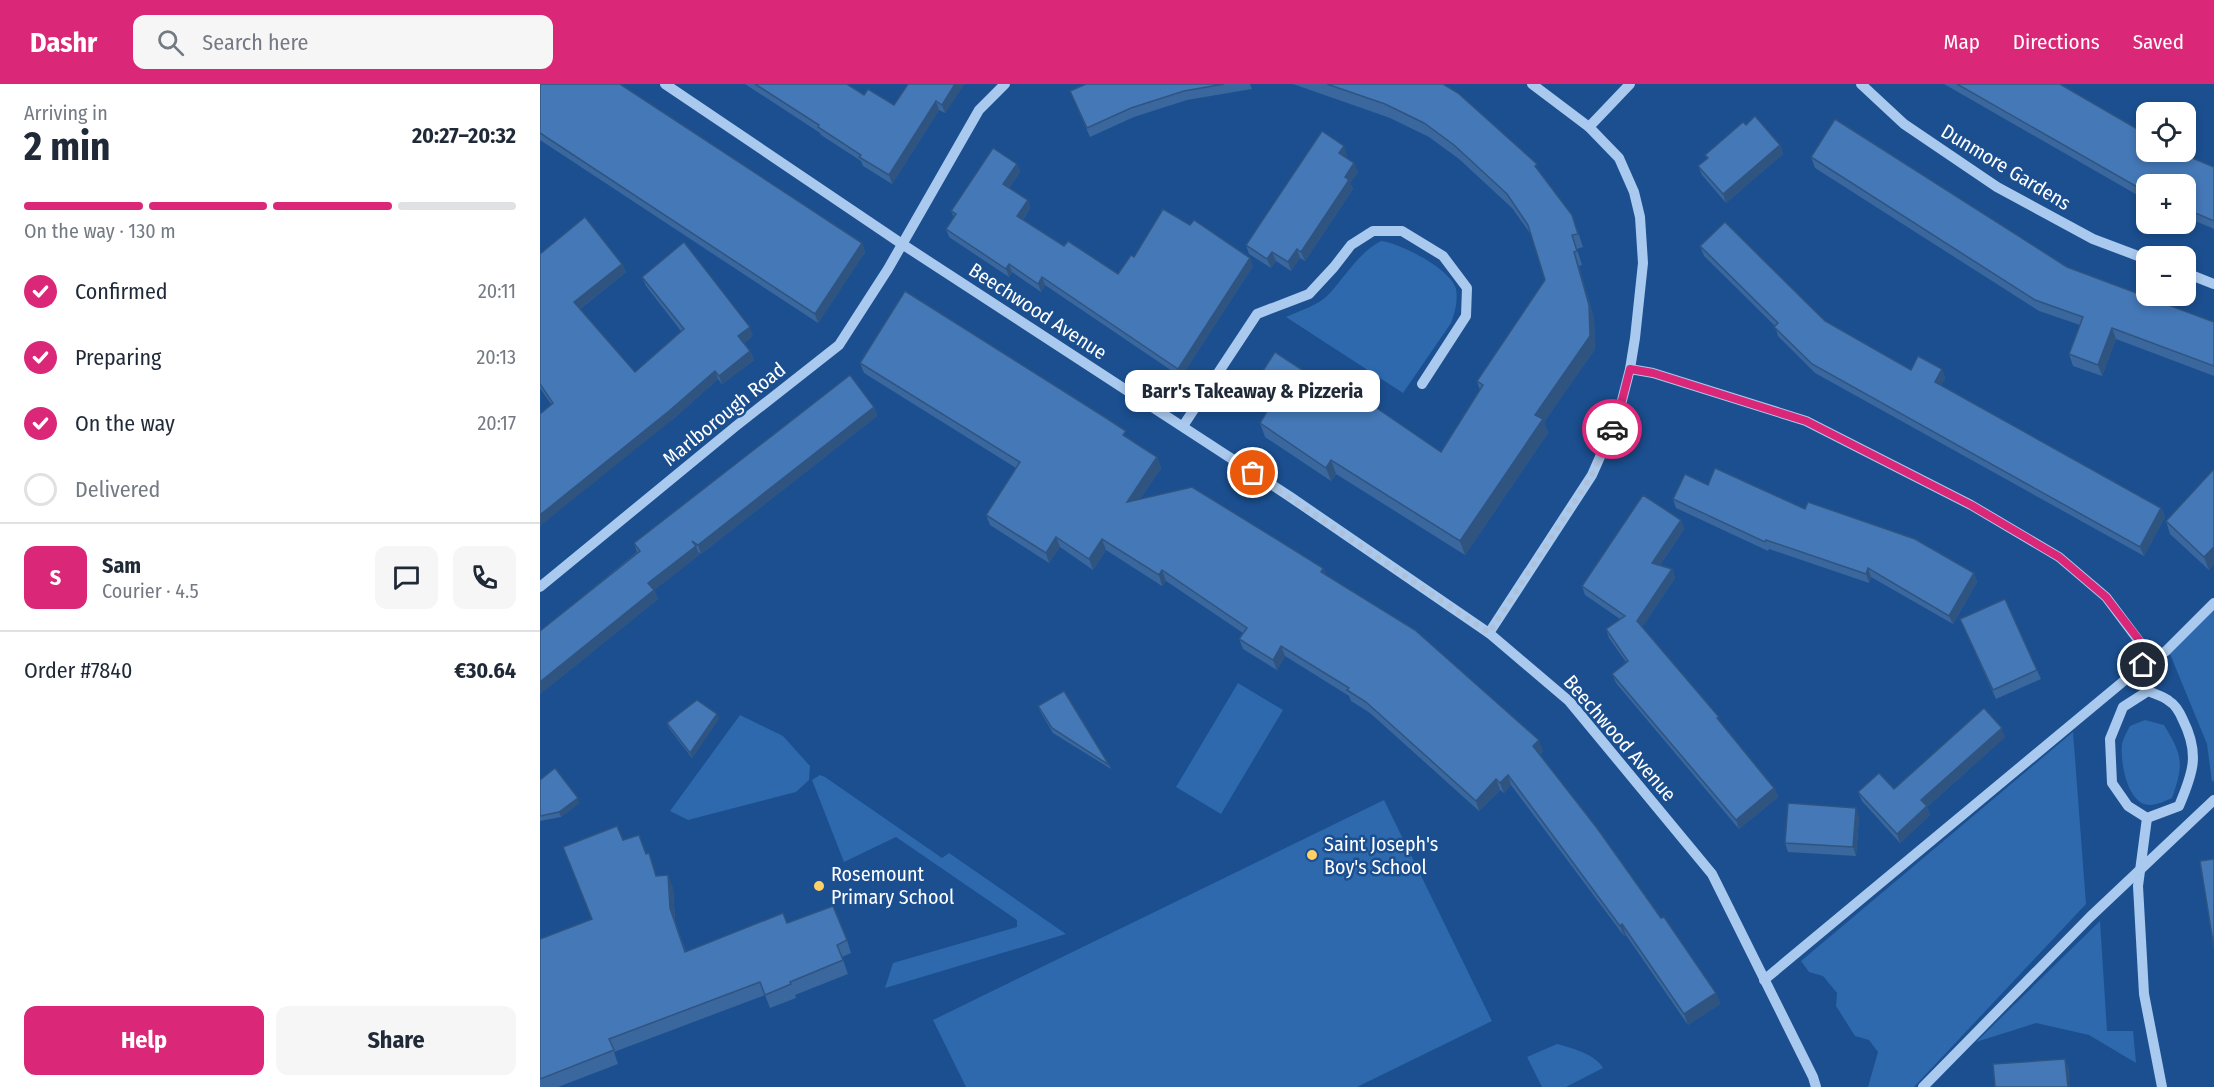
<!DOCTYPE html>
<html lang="en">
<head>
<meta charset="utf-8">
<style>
  body { margin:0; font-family:"Fira Sans Condensed",sans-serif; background:#f6f6f7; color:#1f2937; height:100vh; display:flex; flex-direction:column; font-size:22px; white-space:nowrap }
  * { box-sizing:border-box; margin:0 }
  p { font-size:20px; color:#747a83 }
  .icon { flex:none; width:33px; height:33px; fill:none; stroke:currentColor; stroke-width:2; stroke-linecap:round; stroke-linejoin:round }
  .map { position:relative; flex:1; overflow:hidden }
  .sheet { display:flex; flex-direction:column; background:#fff; width:540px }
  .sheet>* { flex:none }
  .controls { position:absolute; left:1596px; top:18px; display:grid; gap:12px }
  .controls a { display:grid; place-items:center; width:60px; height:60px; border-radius:12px; background:#fff; box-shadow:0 3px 9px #0003; font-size:30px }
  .pin { position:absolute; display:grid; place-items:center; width:51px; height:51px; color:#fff; margin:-26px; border:3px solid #fff; border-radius:50%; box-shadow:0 2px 6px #0007 }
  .courier { position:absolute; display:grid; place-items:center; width:60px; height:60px; margin:-30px; border:4px solid #db2777; border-radius:50%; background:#fff; color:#222; box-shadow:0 2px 8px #0007 }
  .bubble { position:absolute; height:42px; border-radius:12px; background:#fff; box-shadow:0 3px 9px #0003; font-size:20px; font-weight:700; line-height:42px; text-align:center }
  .head em { font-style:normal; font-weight:700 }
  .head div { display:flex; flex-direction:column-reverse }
  .head { display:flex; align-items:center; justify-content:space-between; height:102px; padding:0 24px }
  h1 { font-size:39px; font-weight:700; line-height:45px }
  .bar { display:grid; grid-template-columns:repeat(4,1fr); gap:9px 6px; align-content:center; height:72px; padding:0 24px }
  .bar i { height:8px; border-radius:4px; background:#e0e1e3 }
  .bar .active { background:#db2777 }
  .bar p { grid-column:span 4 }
  .line { display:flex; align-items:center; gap:15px; padding:0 24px; border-top:2px solid #e0e1e3 }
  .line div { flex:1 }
  .round { display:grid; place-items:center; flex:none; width:63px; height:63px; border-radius:12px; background:#f6f6f7 }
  ol { padding:0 24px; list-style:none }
  li { display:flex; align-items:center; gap:18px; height:66px }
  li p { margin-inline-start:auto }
  li .icon { padding:6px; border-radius:50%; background:#db2777; color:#fff; stroke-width:4 }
  li:last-child { color:#747a83 }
  li i { width:33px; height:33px; border:3px solid #e0e1e3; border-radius:50% }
  .cta { display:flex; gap:12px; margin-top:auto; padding:12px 24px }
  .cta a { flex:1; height:69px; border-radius:12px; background:#db2777; color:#fff; font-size:24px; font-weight:700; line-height:69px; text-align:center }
  .cta a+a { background:#f6f6f7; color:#1f2937 }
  header { display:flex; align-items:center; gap:36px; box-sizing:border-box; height:84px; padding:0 30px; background:#db2777; color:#fff }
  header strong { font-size:28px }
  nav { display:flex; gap:33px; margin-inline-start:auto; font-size:21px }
  .search { width:420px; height:54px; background:#f6f6f7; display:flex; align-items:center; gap:15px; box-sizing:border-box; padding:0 21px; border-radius:12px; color:#747a83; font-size:22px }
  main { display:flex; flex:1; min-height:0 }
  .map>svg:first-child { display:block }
  .green { fill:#2e69ad }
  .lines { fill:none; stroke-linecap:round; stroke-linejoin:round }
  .minor { stroke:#a9c9ee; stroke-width:10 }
  .wall { fill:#3a679d }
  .shaded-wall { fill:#305480 }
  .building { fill:#4478b7; stroke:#305480; stroke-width:1.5 }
  .done { stroke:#afc1d8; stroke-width:6; stroke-dasharray:0 10.8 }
  .route { stroke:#db2777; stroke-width:8 }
  .poi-dot { fill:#ffd166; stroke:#1b4f8f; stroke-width:2 }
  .labels { text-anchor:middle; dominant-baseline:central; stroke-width:5; stroke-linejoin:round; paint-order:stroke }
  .street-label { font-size:20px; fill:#fff; stroke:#1b4f8f }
  .poi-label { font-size:20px; fill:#fff; stroke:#1b4f8f; text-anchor:start }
</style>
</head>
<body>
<header>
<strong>Dashr</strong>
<div class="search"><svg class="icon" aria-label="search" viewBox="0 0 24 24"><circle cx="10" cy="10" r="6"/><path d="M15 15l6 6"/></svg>Search here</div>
<nav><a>Map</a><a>Directions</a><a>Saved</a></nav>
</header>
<main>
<section class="sheet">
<div class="head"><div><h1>2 min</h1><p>Arriving in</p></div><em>20:27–20:32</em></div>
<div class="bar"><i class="active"></i><i class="active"></i><i class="active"></i><i></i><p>On the way · 130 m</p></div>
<ol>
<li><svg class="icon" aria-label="check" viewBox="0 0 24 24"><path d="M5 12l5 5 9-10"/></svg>Confirmed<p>20:11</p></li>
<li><svg class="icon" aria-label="check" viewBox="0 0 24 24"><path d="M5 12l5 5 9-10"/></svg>Preparing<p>20:13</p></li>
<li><svg class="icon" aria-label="check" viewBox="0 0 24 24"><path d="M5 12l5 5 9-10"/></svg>On the way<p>20:17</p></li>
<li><i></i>Delivered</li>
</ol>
<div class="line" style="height:108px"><b class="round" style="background:#db2777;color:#fff">S</b><div><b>Sam</b><p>Courier · 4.5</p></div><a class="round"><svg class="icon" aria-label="chat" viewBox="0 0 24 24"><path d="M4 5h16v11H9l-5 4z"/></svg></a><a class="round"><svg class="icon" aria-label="phone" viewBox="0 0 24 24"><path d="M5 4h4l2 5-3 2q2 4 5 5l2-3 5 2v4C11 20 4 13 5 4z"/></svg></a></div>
<div class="line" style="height:78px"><div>Order #7840</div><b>€30.64</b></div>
<div class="cta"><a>Help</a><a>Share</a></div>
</section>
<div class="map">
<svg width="1674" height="1003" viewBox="0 0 1674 1003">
  <rect width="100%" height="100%" fill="#1b4f8f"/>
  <g class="green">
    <path d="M841,157C860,159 911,185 916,205C918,216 915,229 911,239L863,309L746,233C759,227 779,221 788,211C806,192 818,169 841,157Z"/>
    <polygon points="1674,524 1674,696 1672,698 1667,660 1630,570"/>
    <polygon points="698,599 743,626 681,730 636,703"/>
    <polygon points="200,631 243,652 270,682 269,696 256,708 148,736 130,727"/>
    <path d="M1605,636L1624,641C1643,672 1644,680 1632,714C1625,717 1617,721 1609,721C1587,720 1580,677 1582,660C1583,654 1587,648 1590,642Z"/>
    <polygon points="1533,648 1546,820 1374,1003 1328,1003 1338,968 1329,956 1315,952 1296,922 1297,909 1283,892 1269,888 1261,877"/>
    <polygon points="280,691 285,693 402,774 409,769 526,850 345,904 353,879 477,843 477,836 356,753 304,778 272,696"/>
    <polygon points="844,716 952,937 817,1003 426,1003 393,936"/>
    <polygon points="1560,837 1567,947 1593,947 1596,979 1549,951 1496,939 1436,958"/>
    <path d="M1017,960C1032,964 1055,970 1063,984L1026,1003H1002L987,973Z"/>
  </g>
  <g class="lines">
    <g class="minor">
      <polyline points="125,0 362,160 749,412 949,549 1029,617 1172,790 1273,993 1276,1003"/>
      <polyline points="1321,0 1364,40 1457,103 1553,155 1606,175"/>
      <polyline points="1049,43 1090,0"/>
      <polyline points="1646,189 1674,200"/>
      <polyline points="1090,285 1113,289 1266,337 1431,421 1519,473 1566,513 1599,557 1608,607"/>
      <polyline points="643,342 717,230 769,210 794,183 811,161 833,147 862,147 903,172 927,204 926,232 882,300"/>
      <polyline points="0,503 196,342 299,261 348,185 439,26 465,0"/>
      <polyline points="949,549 1052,391 1078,332 1090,285 1095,254 1103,179 1100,133 1094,108 1079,74 1049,43 992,0"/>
      <path d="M1608,607C1614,610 1624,612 1629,617C1636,621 1640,629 1643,636C1660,670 1653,689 1639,722L1607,734L1588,722L1572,699L1570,655L1583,623Z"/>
      <polyline points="1607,734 1598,802 1604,910 1622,1003"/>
      <polyline points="1224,896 1603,581 1626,567 1674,519"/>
      <polyline points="1383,1003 1550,833 1674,716"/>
    </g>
  </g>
  <g class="wall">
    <polygon points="0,0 322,159 325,168 278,239 0,56"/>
    <polygon points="205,0 307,0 324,11 354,21 424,0 405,29 399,26 352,100 323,82 321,77 281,51 280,49"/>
    <polygon points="546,0 710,0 712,5 647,16 594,33 550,53 530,7"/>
    <polygon points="753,0 903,0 999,88 1037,145 1043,163 1037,165 1042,181 1039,182 1054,235 1055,265 1004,338 1008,349 925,471 796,390 791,397 725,353 720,339 729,325 727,324 722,310 724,307 719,293 794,307 901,368 940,306 937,297 1005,196 992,152 972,124 919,75 889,53 850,34"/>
    <polygon points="1404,0 1520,0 1641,70 1674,83 1674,145 1646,133 1646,100 1606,100 1606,116"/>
    <polygon points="1206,41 1240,61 1243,70 1186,119 1162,91 1158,82 1167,75 1165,71"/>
    <polygon points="807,71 806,73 818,88 810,99 813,105 765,177 760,174 751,187 736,177 731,184 709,170 706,161"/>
    <polygon points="1271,73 1527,183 1674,238 1674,292 1576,255 1562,292 1533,282 1529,270 1540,241 1499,227 1275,84"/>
    <polygon points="477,80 480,88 469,104 488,116 490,124 483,136 524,162 578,190 594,173 713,182 641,293 505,201 501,208 472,188 469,193 409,153 406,145 414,133 411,127"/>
    <polygon points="1160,162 1285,237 1371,286 1402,285 1405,294 1401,301 1621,424 1625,433 1604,472 1275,289 1238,252 1235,242 1164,172"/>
    <polygon points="0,170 82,180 86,188 40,225 95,288 141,247 106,202 102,193 213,252 204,259 210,267 214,276 182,300 178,295 132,336 11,320 0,304"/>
    <polygon points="320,279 588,354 617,373 621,384 600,415 783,484 786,492 1003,667 1000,670 1176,909 1180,920 1148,941 1086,851 1084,852 971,701 964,709 960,706 939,727 830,629 811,617 809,612 745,572 737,586 703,565 699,555 703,549 626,497 622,502 566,466 553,486 520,463 509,479 450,441 446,431 476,384 324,289"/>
    <polygon points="334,323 337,332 161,470 158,468 159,471 114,506 118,515 0,610 0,547 97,468 94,459"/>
    <polygon points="1674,385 1669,486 1630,450 1626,437"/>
    <polygon points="1168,401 1265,425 1434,489 1437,498 1413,540 1331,493 1329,499 1229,465 1228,467 1136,424 1133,415"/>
    <polygon points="1141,436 1144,445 1120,481 1132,485 1135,494 1102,543 1234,704 1238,713 1199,745 1076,599 1072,590 1086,578 1069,554 1066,545 1080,535 1045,511 1042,502"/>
    <polygon points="1420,535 1497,586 1501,595 1456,615"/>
    <polygon points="498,622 569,681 571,685 513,649 500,627"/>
    <polygon points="179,634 152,674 129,644 127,639"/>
    <polygon points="1465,653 1387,723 1390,731 1360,759 1322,717 1318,708 1354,705"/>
    <polygon points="0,696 39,719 21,733 0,737"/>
    <polygon points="1319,733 1316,772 1248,768 1245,759"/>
    <polygon points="83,756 106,770 117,792 133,804 135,837 146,868 247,839 307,856 311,869 302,873 308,890 255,911 256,914 230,924 225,911 74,968 78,980 18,1003 0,1003 0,855 51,836"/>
  </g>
  <g class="shaded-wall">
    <polygon points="415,0 424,0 405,29 402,21"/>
    <polygon points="396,17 399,26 352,100 349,91"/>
    <polygon points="1240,61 1243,70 1186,119 1183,110"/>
    <polygon points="804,62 807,71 802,78 799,69"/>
    <polygon points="814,79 818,88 810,99 813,105 765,177 761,168 805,93"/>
    <polygon points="477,80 480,88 466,108 463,100"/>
    <polygon points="488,116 490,124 480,140 477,132"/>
    <polygon points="322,159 325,168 278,239 275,230"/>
    <polygon points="757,165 760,174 751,187 748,178"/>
    <polygon points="732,168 736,177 731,184 727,175"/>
    <polygon points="1034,168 1039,182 1054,235 1055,265 1004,338 1008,349 925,471 920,457 995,331"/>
    <polygon points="710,174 713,182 641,293 638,285"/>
    <polygon points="82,180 86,188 37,227 34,218"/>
    <polygon points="469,180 472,188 469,193 466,185"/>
    <polygon points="502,193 505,201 501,208 498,200"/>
    <polygon points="210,243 213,252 202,261 198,252"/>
    <polygon points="1572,244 1576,255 1562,292 1558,281"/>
    <polygon points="210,267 214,276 182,300 179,292"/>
    <polygon points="1402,285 1405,294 1398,307 1395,298"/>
    <polygon points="175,287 178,295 132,336 0,442 0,431"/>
    <polygon points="334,323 337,332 161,470 158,461"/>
    <polygon points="617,373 621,384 591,428 587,418"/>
    <polygon points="791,376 796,390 791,397 786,384"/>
    <polygon points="1621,424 1625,433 1604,472 1600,463"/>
    <polygon points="1141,436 1144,445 1115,488 1112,479"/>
    <polygon points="516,453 520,463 509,479 506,469"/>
    <polygon points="562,455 566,466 553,486 549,475"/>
    <polygon points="156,462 159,471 112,508 108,499"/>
    <polygon points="1674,463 1674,481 1669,486 1664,473"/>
    <polygon points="783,484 787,495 781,488"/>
    <polygon points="1328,484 1331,493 1329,499 1326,490"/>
    <polygon points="1132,485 1135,494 1100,546 1097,537"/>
    <polygon points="622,486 626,497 622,502 619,491"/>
    <polygon points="1434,489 1437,498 1413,540 1409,532"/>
    <polygon points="114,506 118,515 0,610 0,598"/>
    <polygon points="741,562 745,572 737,586 733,576"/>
    <polygon points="177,630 179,634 152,674 150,669"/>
    <polygon points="1462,644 1465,653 1387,723 1390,731 1360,759 1357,750 1381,716"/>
    <polygon points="999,656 1003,667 997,673 993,662"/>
    <polygon points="968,691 971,701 964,709 960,699"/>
    <polygon points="956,695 960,706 939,727 936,717"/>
    <polygon points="1234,704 1238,713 1199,745 1196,736"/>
    <polygon points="38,714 39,719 21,733 19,728"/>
    <polygon points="1316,724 1319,733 1316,772 1313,763"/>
    <polygon points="128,791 133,804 135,837 130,824"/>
    <polygon points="1082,840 1086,851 1084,852 1080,842"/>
    <polygon points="1176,909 1180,920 1148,941 1144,930"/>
    <polygon points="1525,975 1529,984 1530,1003 1528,1003"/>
  </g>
  <g class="building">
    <polygon points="0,0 80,0 322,159 275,230 0,49"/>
    <polygon points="215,0 307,0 324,11 328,5 354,21 368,0 415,0 402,21 396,17 349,91 319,73 321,71 278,43 279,41"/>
    <polygon points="546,0 684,0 644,7 591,24 547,44 530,7"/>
    <polygon points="787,0 903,0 918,9 997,80 995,82 1032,131 1038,150 1032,151 1037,167 1034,168 1049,221 1050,252 995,331 1003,335 920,457 791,376 786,384 720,339 733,317 722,310 729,301 719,293 735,268 794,307 800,299 901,368 943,301 937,297 1005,196 988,141 967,110 914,61 884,39 845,20"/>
    <polygon points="1417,0 1520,0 1606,50 1606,68 1638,68 1674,83 1674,137 1646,125 1646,100 1606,100 1606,108"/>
    <polygon points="1215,32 1240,61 1183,110 1158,82 1168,74 1165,71 1203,38 1206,41"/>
    <polygon points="1295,35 1527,183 1674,238 1674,282 1572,244 1558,281 1529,270 1543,233 1495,216 1271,73"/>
    <polygon points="782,47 804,62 799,69 814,79 805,93 809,96 761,168 757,165 748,178 732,168 727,175 706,161"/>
    <polygon points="453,64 477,80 463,100 488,116 477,132 524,162 528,157 578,190 591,171 594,173 623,125 650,141 654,136 710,174 638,285 502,193 498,200 469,180 466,185 406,145 416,130 411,127"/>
    <polygon points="45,133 82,180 34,218 95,288 144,245 102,193 144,158 210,243 198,252 210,267 179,292 175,287 129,327 0,431 0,330 13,319 0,300 0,170"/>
    <polygon points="1185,138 1285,237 1371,286 1378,272 1402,285 1395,298 1621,424 1600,463 1272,280 1234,243 1238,239 1160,162"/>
    <polygon points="365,207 563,332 586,347 583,351 617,373 587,418 652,403 783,484 781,488 875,546 999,656 993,662 1057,744 1121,834 1124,833 1176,909 1144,930 1082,840 1080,842 968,691 960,699 956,695 936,717 826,618 807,606 809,604 741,562 733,576 699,555 707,544 622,486 619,491 562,455 549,475 516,453 506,469 446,431 480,378 320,279"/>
    <polygon points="310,291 334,323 158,461 152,457 156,462 108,499 114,506 0,598 0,547 100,467 94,459"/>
    <polygon points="1175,384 1265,425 1268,418 1375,455 1434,489 1409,532 1328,484 1326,490 1226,456 1225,458 1133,415 1145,390 1168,401"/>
    <polygon points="1674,385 1674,463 1664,473 1626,437"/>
    <polygon points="1103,411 1141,436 1112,479 1132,485 1097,537 1179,633 1177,634 1234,704 1196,736 1072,590 1088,577 1066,545 1085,532 1042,502"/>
    <polygon points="1465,515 1497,586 1453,606 1420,535"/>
    <polygon points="524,607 569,681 512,644 498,622"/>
    <polygon points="157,616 177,630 150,669 127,639"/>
    <polygon points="1444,624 1462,644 1381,716 1387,722 1357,750 1318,708 1339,689 1354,705"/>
    <polygon points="15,684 38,714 19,728 0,732 0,696"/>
    <polygon points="1248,719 1316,724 1313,763 1245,759"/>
    <polygon points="77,742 83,756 99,751 106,770 109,769 116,792 128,791 130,824 145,868 243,829 247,839 293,822 307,856 297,861 303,876 250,898 251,900 225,911 220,898 69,955 74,966 0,995 0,855 52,835 23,763"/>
    <polygon points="1674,775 1674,864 1660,777"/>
    <polygon points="1525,975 1528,1003 1455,1003 1453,980"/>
  </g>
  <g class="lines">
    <polyline class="done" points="713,389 949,549 1052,391 1072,345"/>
    <polyline class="route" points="1072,345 1078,332 1090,285 1113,289 1266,337 1431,421 1519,473 1566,513 1599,556 1603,581"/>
  </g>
  <g class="poi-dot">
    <circle cx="772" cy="771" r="6"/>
    <circle cx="279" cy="802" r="6"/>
  </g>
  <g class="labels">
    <g class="street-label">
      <text transform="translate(1466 83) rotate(31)">Dunmore Gardens</text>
      <text transform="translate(498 227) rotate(33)">Beechwood Avenue</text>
      <text transform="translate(184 330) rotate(-39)">Marlborough Road</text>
      <text transform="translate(1080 654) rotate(49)">Beechwood Avenue</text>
    </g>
    <g class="poi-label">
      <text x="784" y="760">Saint Joseph's<tspan x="784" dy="23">Boy's School</tspan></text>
      <text x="291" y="790">Rosemount<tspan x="291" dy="23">Primary School</tspan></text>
    </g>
  </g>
</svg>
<div class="controls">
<a><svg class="icon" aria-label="locate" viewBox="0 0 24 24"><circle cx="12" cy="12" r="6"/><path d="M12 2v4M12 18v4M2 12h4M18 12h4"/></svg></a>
<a>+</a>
<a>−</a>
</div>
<div class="pin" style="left:713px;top:389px;background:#ea580c"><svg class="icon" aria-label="bag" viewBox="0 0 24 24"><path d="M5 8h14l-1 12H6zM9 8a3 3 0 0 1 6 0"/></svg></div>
<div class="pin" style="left:1603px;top:581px;background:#1f2937"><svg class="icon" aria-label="home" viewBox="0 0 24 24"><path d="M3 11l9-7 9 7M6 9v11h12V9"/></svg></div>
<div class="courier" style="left:1072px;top:345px"><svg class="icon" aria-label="car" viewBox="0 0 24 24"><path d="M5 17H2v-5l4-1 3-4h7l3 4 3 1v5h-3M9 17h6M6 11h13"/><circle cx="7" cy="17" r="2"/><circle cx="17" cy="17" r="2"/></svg></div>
<div class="bubble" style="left:585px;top:286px;width:255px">Barr's Takeaway &amp; Pizzeria</div>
</div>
</main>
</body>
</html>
